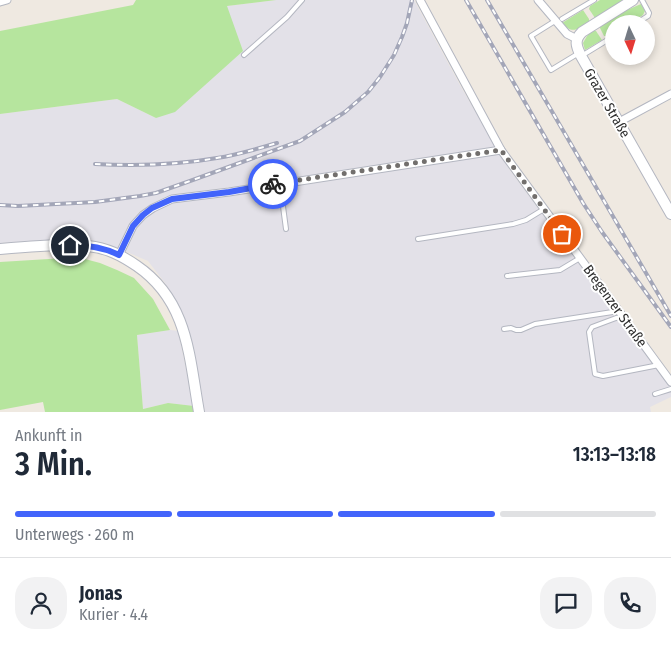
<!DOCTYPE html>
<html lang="de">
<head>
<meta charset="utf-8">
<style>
  body { margin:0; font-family:"Fira Sans Condensed",sans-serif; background:#f2f2f3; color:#1f2937; height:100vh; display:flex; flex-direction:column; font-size:19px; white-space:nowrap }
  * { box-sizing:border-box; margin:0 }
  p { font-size:16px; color:#747a83 }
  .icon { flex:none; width:28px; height:28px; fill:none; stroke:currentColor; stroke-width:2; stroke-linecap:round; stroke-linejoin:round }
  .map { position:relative; height:412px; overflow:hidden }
  .drawer { display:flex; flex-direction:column; background:#fff; flex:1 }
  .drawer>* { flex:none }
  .needle { width:32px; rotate:176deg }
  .tools { position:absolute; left:605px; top:15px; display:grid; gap:10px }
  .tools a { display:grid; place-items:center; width:50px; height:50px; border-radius:50%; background:#fff; box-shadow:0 2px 8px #0003; font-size:25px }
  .pin { position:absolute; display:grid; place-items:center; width:42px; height:42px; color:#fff; margin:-21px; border:2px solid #fff; border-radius:50%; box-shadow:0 1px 5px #0007 }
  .courier { position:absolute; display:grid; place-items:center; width:50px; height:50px; margin:-25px; border:4px solid #4264fb; border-radius:50%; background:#fff; color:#222; box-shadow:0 1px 6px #0007 }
  .headline em { font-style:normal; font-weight:600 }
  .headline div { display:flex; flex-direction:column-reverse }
  .headline { display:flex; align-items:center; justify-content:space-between; height:85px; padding:0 15px }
  h1 { font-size:32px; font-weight:600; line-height:38px }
  .bar { display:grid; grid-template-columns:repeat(4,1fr); gap:8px 5px; align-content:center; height:60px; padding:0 15px }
  .bar i { height:6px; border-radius:4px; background:#e0e1e3 }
  .bar .current { background:#4264fb }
  .bar p { grid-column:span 4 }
  .line { display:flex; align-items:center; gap:12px; padding:0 15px; border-top:1px solid #e0e1e3 }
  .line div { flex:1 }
  .round { display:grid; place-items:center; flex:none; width:52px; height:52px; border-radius:20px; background:#f2f2f3 }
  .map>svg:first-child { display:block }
  .industrial { fill:#e3e1e8 }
  .green { fill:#b6e59e }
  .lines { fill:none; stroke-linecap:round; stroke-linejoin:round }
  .lane-casing { stroke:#b4b7c1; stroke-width:6 }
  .street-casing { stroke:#b4b7c1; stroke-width:9 }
  .secondary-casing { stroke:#b4b7c1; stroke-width:12 }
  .lane { stroke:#fff; stroke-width:4 }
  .street { stroke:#fff; stroke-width:7 }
  .secondary { stroke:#fff; stroke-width:10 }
  .rail-casing { stroke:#a3a6b8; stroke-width:4 }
  .rail { stroke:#fff; stroke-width:2; stroke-dasharray:5.5; stroke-linecap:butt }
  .done { stroke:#726f6d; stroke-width:5; stroke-dasharray:0 9 }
  .route { stroke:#4264fb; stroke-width:6 }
  .labels { text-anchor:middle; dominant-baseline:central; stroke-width:4; stroke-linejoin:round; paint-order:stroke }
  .street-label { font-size:14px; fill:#2e2e2e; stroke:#fff }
</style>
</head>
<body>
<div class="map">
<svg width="671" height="412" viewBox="0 0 671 412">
  <rect width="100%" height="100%" fill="#efe9e1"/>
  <g class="industrial">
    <polygon points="276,0 414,0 461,87 509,169 671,387 671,397 650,407 651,412 205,412 186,322 180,307 165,283 148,261 108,244 84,240 0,243 0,114 117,99 156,118 227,6"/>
    <polygon points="170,330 178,331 194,406 168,403 143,409 137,335"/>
  </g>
  <g class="green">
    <polygon points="136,0 276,0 227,6 243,51 175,112 156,118 117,99 0,114 0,31 133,5"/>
    <polygon points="600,0 624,0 595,18 589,9 590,6"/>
    <polygon points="641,4 645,11 643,15 629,24 614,24 614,33 608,36 604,36 600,28 600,26 627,10"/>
    <path d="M583,10L589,19V22C577,29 573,35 562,23Z"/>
    <polygon points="593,30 596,31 602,40 585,50 583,43 587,36"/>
    <polygon points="65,258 85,259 100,263 117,270 134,278 153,299 170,330 137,335 143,409 168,403 194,406 196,412 45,412 43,402 0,410 0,262"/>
  </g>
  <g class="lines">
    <defs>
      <g id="lane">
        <polyline points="562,19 594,0"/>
        <polyline points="555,21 531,36 551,70 579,53"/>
        <polyline points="635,24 648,16 649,13 642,0"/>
        <polyline points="244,55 287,17 302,0"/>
        <polyline points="583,55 614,36"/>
        <polyline points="280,184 286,229"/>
        <polyline points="418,239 513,224 526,220 544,209"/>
        <polyline points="507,276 560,270 580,258"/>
        <polyline points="623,317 616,318 592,327 589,332 595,374 603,376 659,365"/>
        <polyline points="504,329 511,328 516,330 521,330 535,324 619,311"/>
        <polyline points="655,394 671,389"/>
      </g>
      <g id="street">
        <polyline points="420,0 501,150 671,382"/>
        <polyline points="538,0 567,34 577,39"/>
        <polyline points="0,2 7,0"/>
        <polyline points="619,122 671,94"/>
        <polyline points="119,255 133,226 143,215 153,208 172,199 229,192 501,150"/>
      </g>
      <g id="secondary">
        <path d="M633,0L582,32C574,40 576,46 581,56L671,214"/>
        <path d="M0,249C23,247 46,245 69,245C75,245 82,245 88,246C107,248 121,255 137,266C188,301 189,356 199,412"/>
      </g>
    </defs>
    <use href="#lane" class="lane-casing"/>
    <use href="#street" class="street-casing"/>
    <use href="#secondary" class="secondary-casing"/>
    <use href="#lane" class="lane"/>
    <use href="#street" class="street"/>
    <use href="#secondary" class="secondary"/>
    <defs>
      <g id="rail">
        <polyline points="466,0 583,203 602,232 671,327"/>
        <polyline points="487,0 671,316"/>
        <path d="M95,164C136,166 177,165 217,158C237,155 257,149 277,143"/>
        <polyline points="0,205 18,206 95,202 140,196 156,193 190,181 300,141 345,112 368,92 380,77 394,55 402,37 407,23 412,0"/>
      </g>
    </defs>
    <use href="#rail" class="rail-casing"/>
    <use href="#rail" class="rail"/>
  </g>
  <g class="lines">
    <polyline class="done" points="273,184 501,150 562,234"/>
    <path class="route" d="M70,245C87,245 103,247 119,255L133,226L143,215L152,208L172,199L229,192L273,184"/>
  </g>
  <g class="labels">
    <g class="street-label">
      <text transform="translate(607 103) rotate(60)">Grazer Straße</text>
      <text transform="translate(615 306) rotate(54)">Bregenzer Straße</text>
    </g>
  </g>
</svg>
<div class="tools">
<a><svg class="needle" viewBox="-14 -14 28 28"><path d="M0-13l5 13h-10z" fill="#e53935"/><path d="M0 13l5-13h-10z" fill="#747a83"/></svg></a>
</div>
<div class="pin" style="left:562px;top:234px;background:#ea580c"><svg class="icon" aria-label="bag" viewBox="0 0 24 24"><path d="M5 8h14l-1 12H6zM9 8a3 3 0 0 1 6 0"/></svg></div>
<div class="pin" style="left:70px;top:245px;background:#1f2937"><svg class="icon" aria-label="home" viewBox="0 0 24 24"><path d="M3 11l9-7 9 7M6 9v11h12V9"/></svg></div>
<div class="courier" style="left:273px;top:184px"><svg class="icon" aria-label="bike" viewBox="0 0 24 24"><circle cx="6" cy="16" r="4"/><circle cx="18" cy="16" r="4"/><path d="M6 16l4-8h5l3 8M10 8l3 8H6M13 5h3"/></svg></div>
</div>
<section class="drawer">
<div class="headline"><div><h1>3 Min.</h1><p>Ankunft in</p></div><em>13:13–13:18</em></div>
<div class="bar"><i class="current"></i><i class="current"></i><i class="current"></i><i></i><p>Unterwegs · 260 m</p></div>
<div class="line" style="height:90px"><a class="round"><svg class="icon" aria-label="person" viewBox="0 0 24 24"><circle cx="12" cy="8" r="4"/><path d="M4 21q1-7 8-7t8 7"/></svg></a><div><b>Jonas</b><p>Kurier · 4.4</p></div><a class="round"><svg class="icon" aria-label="chat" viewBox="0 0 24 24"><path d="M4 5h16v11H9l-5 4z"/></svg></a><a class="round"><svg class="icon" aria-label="phone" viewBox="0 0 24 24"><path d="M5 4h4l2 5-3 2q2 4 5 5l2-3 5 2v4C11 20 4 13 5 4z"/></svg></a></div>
</section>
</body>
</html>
